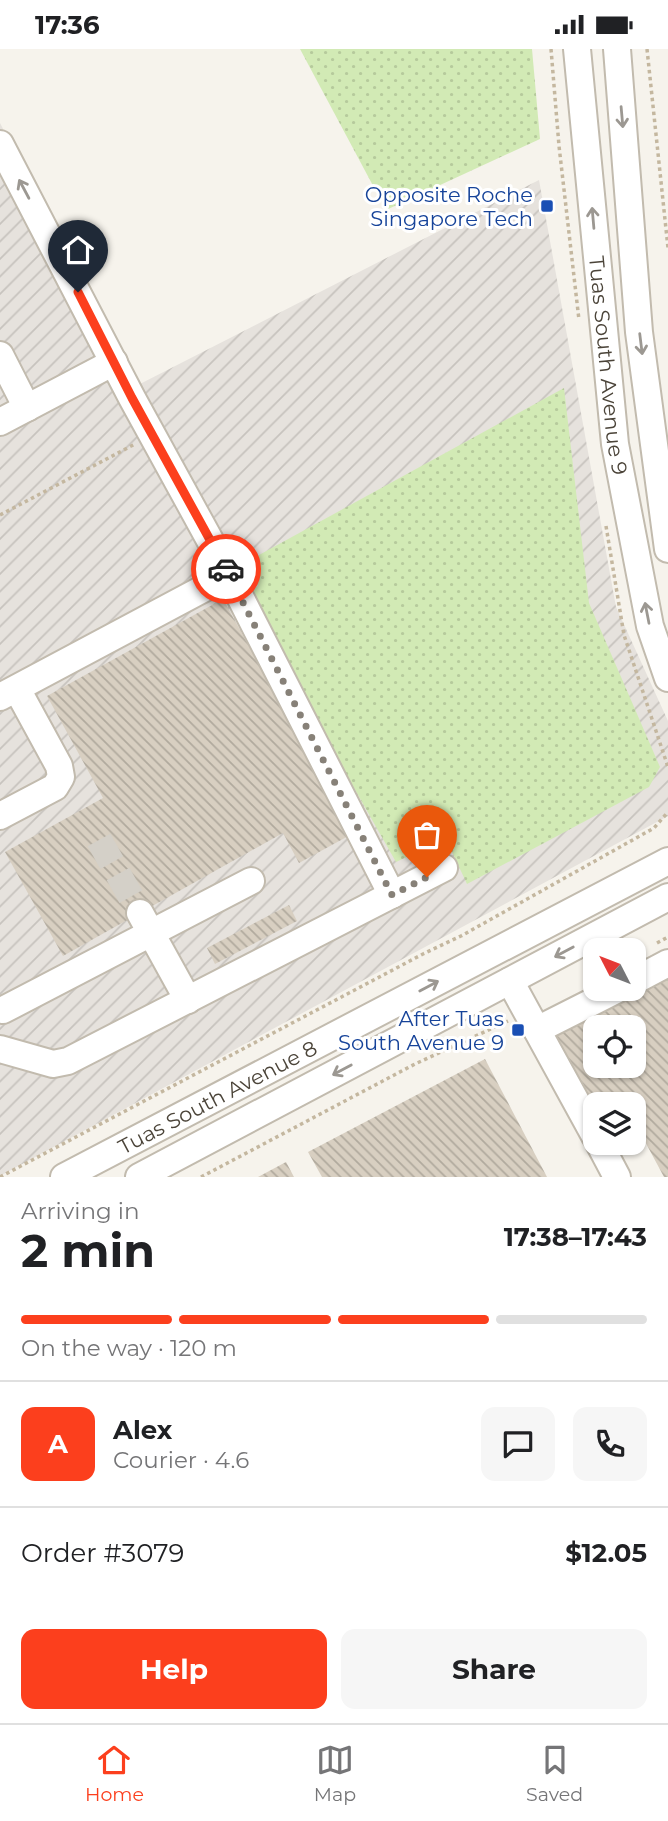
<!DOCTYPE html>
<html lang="en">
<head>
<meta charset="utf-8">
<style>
  body { margin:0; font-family:Montserrat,sans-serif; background:#f6f6f6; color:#202124; height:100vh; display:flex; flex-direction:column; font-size:26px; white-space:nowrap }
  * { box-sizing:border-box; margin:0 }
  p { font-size:23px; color:#757577 }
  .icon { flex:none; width:38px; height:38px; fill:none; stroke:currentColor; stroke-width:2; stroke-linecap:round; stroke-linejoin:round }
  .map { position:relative; height:1128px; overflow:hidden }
  .details { display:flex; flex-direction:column; background:#fff; flex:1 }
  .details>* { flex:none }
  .needle { width:46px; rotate:312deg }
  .controls { position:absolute; left:583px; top:889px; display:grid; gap:14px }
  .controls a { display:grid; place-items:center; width:63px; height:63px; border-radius:14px; background:#fff; box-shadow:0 2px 5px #0004; font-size:35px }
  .pin { position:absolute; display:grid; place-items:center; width:60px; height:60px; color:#fff; margin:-72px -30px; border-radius:50% 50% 50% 0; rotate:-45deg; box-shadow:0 0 7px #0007 }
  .pin .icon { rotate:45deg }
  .courier { position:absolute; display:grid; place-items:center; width:70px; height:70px; margin:-35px; border:5px solid #fc3f1d; border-radius:50%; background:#fff; color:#222; box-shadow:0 2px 9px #0007 }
  .overview em { font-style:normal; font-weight:700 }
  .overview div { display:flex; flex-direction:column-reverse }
  .overview { display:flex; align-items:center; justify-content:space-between; height:119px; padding:0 21px }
  h1 { font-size:46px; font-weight:700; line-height:52px }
  .bar { display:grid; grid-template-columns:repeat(4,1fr); gap:10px 7px; align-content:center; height:84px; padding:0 21px }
  .bar i { height:9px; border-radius:5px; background:#e0e0e0 }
  .bar .active { background:#fc3f1d }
  .bar p { grid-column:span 4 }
  .line { display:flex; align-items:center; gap:18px; padding:0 21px; border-top:2px solid #e0e0e0 }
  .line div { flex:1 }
  .round { display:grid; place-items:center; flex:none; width:74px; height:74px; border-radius:14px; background:#f6f6f6 }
  .action { display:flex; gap:14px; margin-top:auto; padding:14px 21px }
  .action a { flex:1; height:80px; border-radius:14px; background:#fc3f1d; color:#fff; font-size:28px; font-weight:700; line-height:80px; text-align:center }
  .action a+a { background:#f6f6f6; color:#202124 }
  .status { display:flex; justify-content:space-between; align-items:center; height:49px; padding:0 35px; background:#fff; direction:ltr }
  .status svg { height:19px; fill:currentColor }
  .tab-bar { display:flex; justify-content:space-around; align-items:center; height:98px; border-top:2px solid #e0e0e0; background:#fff; font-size:19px; color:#757577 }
  .tab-bar a { display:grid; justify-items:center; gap:4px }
  .tab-bar .active { color:#fc3f1d }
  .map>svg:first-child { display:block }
  .industrial { fill:url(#industrial-furrows) }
  .grass { fill:url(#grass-dots) }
  .building { fill:url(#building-back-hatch); fill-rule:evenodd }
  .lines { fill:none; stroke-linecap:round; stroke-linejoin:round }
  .minor-tunnel { stroke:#d4d0c8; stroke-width:26; stroke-dasharray:26 13; stroke-linecap:butt }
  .minor-casing { stroke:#c2bbae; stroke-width:30 }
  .path { stroke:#c4b79f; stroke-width:3.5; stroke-dasharray:3.5 3.5; stroke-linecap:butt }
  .minor { stroke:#fff; stroke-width:26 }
  .oneway { stroke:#9c9892 }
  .done { stroke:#878178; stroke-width:7; stroke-dasharray:0 12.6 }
  .route { stroke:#fc3f1d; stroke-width:9 }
  .transit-dot { fill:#1a4fb4; stroke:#fff; stroke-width:2.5 }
  .labels { text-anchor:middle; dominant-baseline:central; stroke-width:6; stroke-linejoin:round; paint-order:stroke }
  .transit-label { font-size:21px; fill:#164399; stroke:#fff; text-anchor:end }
  .street-label { font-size:21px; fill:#4b4439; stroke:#fff }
</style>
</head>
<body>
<div class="status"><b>17:36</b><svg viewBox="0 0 49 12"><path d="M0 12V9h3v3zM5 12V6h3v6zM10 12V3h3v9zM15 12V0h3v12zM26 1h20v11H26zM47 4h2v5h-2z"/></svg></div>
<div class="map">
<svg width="668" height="1128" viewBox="0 0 668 1128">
  <defs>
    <pattern id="industrial-furrows" width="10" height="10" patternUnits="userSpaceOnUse" patternTransform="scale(1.75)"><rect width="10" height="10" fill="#e6e2dd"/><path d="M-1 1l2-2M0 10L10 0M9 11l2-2" fill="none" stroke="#c7c3be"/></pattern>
    <pattern id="grass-dots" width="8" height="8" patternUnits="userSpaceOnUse" patternTransform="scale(1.75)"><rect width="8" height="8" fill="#d2eab5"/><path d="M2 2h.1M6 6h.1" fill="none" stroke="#b6ca9c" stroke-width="1.8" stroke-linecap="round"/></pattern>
    <pattern id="building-back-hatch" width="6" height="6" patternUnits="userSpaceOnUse" patternTransform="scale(1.75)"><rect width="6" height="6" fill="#d8cfc1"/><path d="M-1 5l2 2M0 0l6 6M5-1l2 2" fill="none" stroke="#b1aa9e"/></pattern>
  </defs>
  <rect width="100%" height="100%" fill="#f6f3ec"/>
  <polygon class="industrial" points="0,74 136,337 539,131 616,558 668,672 668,767 0,1127"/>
  <g class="grass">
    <polygon points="300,0 532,0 540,90 386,161"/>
    <polygon points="564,339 589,554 660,718 649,738 467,835 446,790 396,813 244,545 258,537 248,512"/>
  </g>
  <g class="building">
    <polygon points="223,550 352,785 299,814 283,784 63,907 5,803 103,749 47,647"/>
    <polygon points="289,856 297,872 215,915 207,899"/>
    <path d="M668,923V1128H664L634,1072V1055H607L605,1052L594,1055L556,986ZM595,978H634V1017H595Z"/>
    <polygon points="485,1010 547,1128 322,1128 308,1103"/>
    <polygon points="286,1113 294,1128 258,1128"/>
  </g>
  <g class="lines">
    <polyline class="minor-tunnel" points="99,791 140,864"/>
    <defs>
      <g id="minor">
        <path id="s1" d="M577,0L615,395L650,577L668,629"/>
        <polyline points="617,0 639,283 668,500"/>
        <polyline points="0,95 132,349 229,526 392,846"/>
        <polyline points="0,306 27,359"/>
        <polyline points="0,373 114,313"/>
        <polyline points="0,648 229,526"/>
        <polyline points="0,767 55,738 61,728 59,717 17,640"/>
        <polyline points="140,864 188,951"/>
        <polyline points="510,932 595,1087"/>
        <polyline points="634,932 668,914"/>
        <polyline points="3,961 251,832"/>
        <polyline points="537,981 618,940"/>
        <polyline points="0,1000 53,1015 68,1012 444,819"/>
        <polyline points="599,1094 617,1128"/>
        <path id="s2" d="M64,1128L668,812"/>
        <polyline points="139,1128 668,848"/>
      </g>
    </defs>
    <use href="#minor" class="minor-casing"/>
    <g class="path">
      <polyline points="551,0 559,97 579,271"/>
      <polyline points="647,0 668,199"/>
      <polyline points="0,466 135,395"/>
      <polyline points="606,477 624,586 668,718"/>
      <polyline points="657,894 668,888"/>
      <polyline points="0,1128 423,905 461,887 654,779 668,763"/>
      <polyline points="201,1128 415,1015 508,972"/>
    </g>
    <use href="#minor" class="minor"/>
  </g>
  <defs><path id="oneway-shaft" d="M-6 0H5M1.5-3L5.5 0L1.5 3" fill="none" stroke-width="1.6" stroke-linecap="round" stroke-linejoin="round" transform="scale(1.75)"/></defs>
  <g class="oneway">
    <use href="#oneway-shaft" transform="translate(622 68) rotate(85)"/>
    <use href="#oneway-shaft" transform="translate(24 140) rotate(-118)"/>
    <use href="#oneway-shaft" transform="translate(593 169) rotate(-95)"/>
    <use href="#oneway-shaft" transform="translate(641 295) rotate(83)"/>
    <use href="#oneway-shaft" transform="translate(647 564) rotate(-101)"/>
    <use href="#oneway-shaft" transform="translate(564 903) rotate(152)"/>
    <use href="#oneway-shaft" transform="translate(429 937) rotate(-28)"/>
    <use href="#oneway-shaft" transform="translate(342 1021) rotate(152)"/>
  </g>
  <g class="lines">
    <polyline class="done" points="226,520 392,846 427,828"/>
    <polyline class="route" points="78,243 132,349 226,520"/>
  </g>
  <g class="transit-dot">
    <rect x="540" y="150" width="14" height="14" rx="3.5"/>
    <rect x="511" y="974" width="14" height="14" rx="3.5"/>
  </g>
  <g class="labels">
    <g class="transit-label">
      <text x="533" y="145">Opposite Roche<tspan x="533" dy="24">Singapore Tech</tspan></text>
      <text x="504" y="969">After Tuas<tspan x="504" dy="24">South Avenue 9</tspan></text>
    </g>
    <g class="street-label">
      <text stroke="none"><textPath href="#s1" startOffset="318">Tuas South Avenue 9</textPath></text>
      <text stroke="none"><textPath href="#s2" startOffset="173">Tuas South Avenue 8</textPath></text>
    </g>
  </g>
</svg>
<div class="controls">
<a><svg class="needle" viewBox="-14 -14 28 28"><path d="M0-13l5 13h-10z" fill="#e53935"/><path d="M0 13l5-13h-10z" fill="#757577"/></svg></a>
<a><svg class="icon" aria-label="locate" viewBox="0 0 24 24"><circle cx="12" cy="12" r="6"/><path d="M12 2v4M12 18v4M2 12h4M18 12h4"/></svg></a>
<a><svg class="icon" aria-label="layers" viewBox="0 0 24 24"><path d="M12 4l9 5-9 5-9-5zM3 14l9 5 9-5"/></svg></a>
</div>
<div class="pin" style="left:427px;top:828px;background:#ea580c"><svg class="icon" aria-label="bag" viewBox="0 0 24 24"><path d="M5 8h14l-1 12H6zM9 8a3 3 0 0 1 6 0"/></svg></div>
<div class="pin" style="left:78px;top:243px;background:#1f2937"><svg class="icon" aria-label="home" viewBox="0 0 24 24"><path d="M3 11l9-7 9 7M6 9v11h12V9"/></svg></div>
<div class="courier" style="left:226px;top:520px"><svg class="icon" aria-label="car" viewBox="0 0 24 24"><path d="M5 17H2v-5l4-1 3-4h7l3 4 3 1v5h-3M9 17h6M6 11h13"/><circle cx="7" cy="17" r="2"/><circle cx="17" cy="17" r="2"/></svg></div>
</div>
<section class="details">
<div class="overview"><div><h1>2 min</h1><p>Arriving in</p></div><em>17:38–17:43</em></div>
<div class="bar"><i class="active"></i><i class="active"></i><i class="active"></i><i></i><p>On the way · 120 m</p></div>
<div class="line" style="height:126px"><b class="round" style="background:#fc3f1d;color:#fff">A</b><div><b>Alex</b><p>Courier · 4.6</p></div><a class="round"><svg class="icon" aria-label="chat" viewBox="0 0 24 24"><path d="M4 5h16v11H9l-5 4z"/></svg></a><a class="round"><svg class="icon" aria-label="phone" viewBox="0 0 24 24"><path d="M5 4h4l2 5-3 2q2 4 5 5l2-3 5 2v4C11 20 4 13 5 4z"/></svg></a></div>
<div class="line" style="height:91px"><div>Order #3079</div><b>$12.05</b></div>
<div class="action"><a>Help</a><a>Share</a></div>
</section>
<nav class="tab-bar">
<a class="active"><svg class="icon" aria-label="home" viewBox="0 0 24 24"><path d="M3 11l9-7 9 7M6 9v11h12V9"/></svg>Home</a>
<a><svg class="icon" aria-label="map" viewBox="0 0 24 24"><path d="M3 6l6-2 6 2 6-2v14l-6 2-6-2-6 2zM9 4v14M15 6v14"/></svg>Map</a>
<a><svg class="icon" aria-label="saved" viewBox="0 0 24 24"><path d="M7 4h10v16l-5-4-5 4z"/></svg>Saved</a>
</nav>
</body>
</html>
